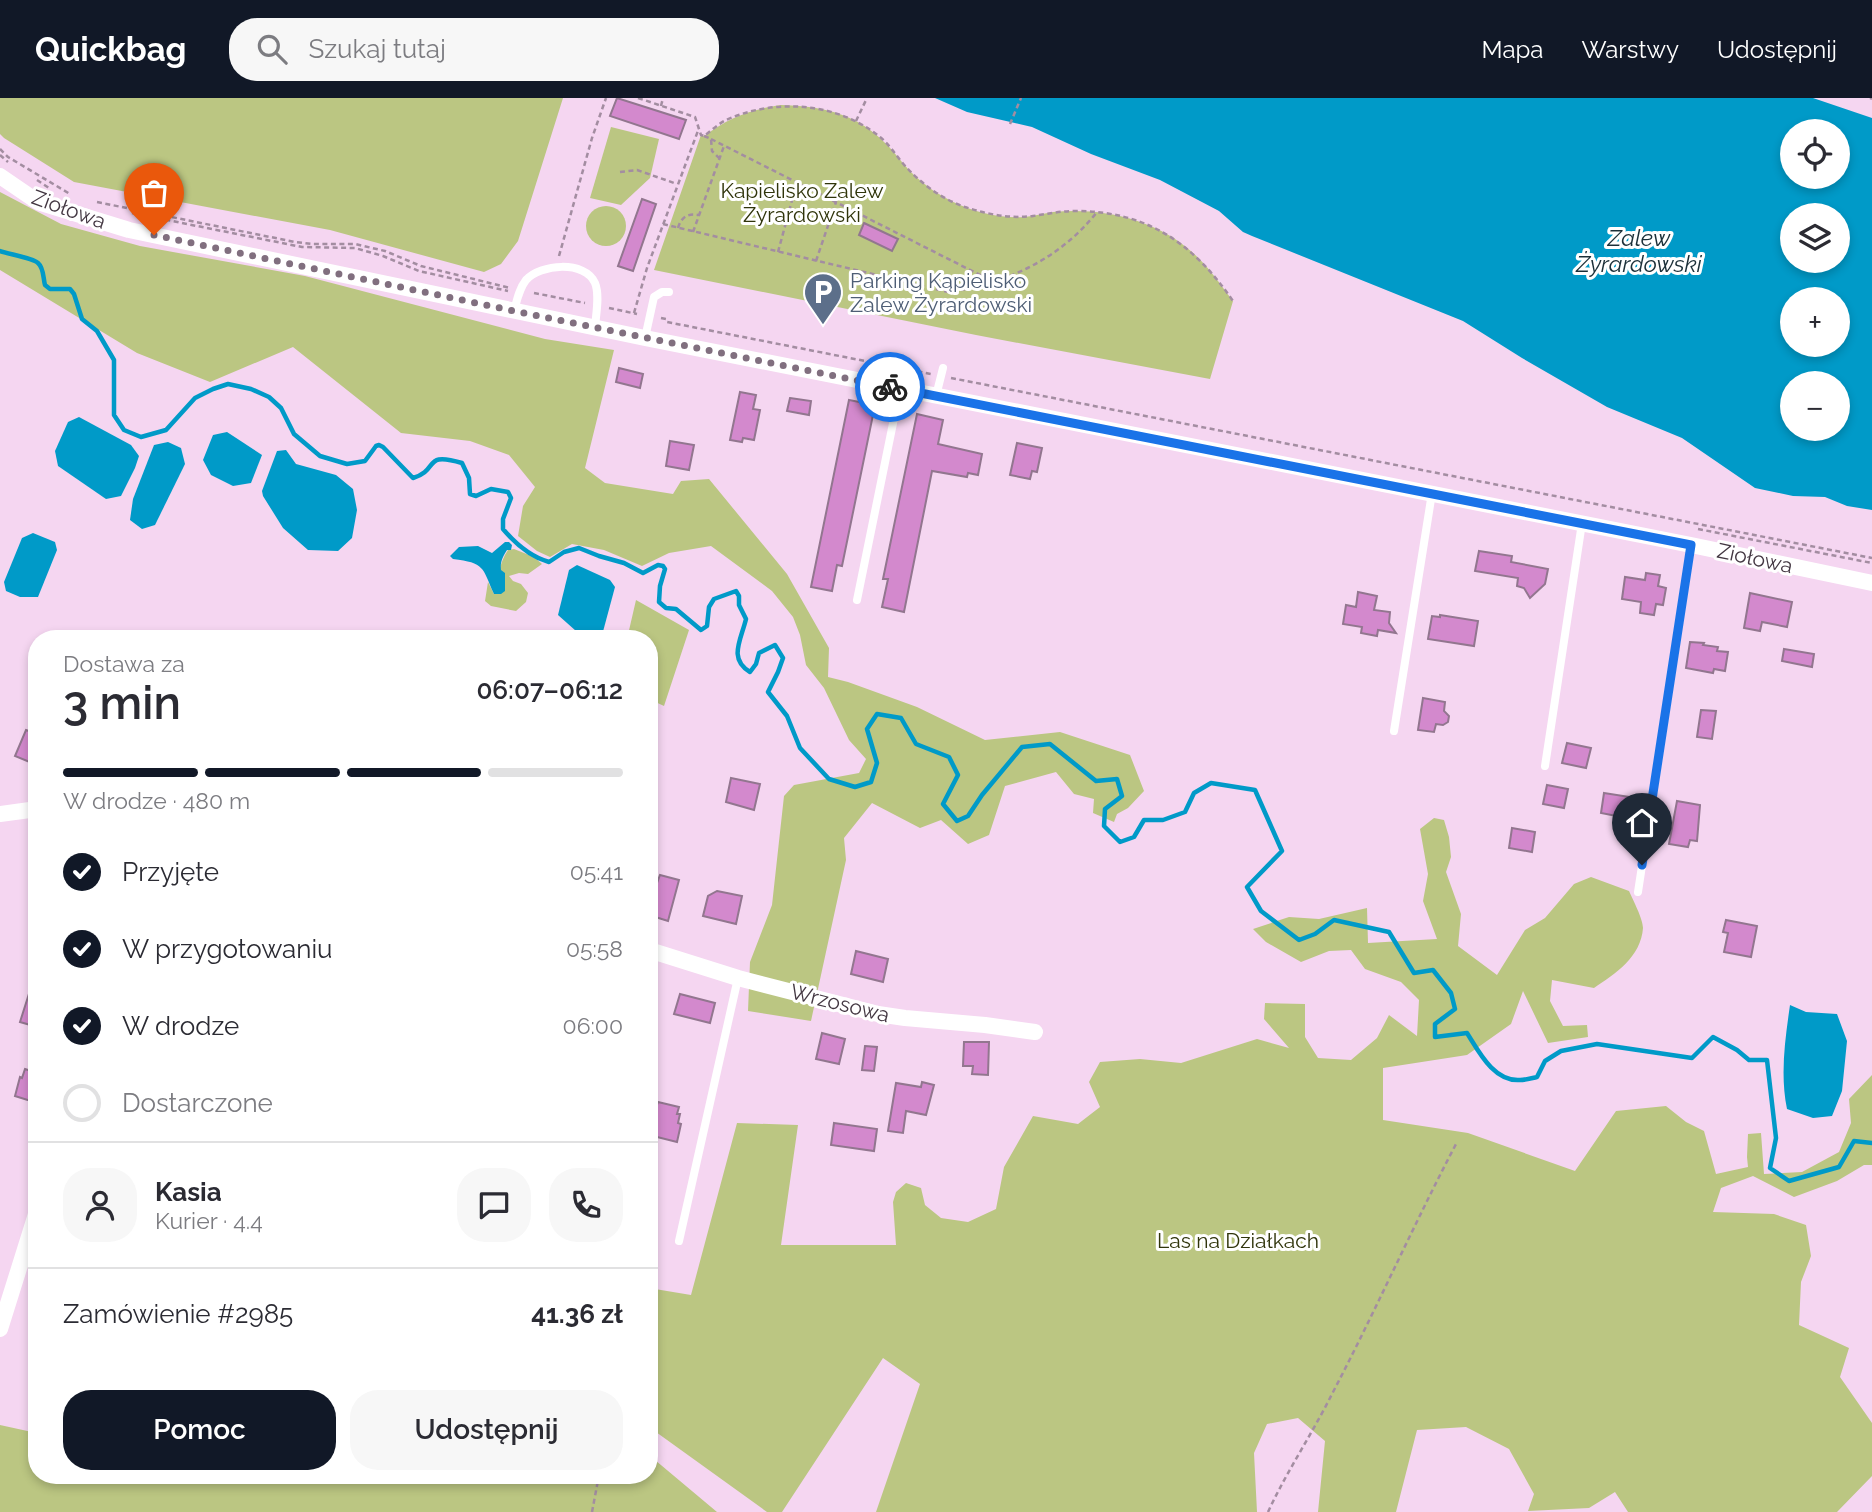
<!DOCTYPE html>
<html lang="pl">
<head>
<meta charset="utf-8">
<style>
  body { margin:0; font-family:Raleway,sans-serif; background:#f7f7f7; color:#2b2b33; height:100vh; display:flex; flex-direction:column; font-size:26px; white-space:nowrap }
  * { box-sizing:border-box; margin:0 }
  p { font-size:23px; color:#7c7c81 }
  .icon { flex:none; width:38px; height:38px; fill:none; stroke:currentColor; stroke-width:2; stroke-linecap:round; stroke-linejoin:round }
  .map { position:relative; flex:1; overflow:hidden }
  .panel { position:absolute; left:28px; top:532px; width:630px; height:854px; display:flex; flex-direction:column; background:#fff; border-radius:28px; box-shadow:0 4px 10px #0003 }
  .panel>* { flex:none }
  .tools { position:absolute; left:1780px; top:21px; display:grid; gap:14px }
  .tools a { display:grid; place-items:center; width:70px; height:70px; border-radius:50%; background:#fff; box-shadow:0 4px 10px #0003; font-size:35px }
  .pin { position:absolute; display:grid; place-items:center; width:60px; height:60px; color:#fff; margin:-72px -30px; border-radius:50% 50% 50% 0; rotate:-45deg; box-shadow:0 0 7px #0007 }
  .pin .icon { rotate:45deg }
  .courier { position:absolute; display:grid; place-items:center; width:70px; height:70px; margin:-35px; border:5px solid #1a73e8; border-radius:50%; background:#fff; color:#222; box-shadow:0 2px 9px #0007 }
  .head em { font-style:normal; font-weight:600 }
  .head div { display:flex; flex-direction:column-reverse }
  .head { display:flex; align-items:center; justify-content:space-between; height:119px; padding:0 35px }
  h1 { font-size:46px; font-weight:600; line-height:52px }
  .bar { display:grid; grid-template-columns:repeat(4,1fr); gap:10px 7px; align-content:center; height:84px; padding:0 35px }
  .bar i { height:9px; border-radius:5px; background:#e1e1e2 }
  .bar .current { background:#111827 }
  .bar p { grid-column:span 4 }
  .line { display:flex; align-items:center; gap:18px; padding:0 35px; border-top:2px solid #e1e1e2 }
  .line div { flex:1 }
  .round { display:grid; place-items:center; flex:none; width:74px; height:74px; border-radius:28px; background:#f7f7f7 }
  ol { padding:0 35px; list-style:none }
  li { display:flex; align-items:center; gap:21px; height:77px }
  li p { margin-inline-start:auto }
  li .icon { padding:7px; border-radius:50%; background:#111827; color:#fff; stroke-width:4 }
  li:last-child { color:#7c7c81 }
  li i { width:38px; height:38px; border:4px solid #e1e1e2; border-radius:50% }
  .primary-button { display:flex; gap:14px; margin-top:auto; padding:14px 35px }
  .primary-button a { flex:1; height:80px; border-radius:28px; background:#111827; color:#fff; font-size:28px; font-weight:600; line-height:80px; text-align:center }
  .primary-button a+a { background:#f7f7f7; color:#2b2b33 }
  header { display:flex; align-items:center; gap:42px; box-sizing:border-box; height:98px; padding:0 35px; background:#111827; color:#fff }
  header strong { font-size:33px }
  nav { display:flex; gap:38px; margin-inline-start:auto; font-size:24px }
  .search { width:490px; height:63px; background:#f7f7f7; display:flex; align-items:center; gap:18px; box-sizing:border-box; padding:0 24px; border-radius:28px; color:#7c7c81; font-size:26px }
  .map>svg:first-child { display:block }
  .green { fill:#bbc682 }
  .water { fill:#009ac8; fill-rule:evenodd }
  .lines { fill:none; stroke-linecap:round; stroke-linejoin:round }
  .stream { stroke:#009ac8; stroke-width:4.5 }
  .building { fill:#d389cd; stroke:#92768f; stroke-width:2 }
  .path { stroke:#a38da1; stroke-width:2.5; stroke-dasharray:5 3.5; stroke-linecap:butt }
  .service { stroke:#fff; stroke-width:8 }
  .minor { stroke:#fff; stroke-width:16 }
  .done { stroke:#816f7f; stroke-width:7; stroke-dasharray:0 12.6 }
  .route { stroke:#1a73e8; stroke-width:9 }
  .labels { text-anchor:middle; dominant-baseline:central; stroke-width:6; stroke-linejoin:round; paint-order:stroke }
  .park-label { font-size:21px; fill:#30350b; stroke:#fff }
  .street-label { font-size:21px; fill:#433742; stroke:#fff }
  .service-label { font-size:21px; fill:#4e5e75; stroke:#fff; text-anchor:start }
  .water-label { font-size:23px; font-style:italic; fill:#1b2f38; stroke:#fff }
</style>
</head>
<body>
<header>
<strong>Quickbag</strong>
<div class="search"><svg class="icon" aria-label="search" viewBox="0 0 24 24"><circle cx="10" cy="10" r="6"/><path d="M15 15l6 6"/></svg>Szukaj tutaj</div>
<nav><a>Mapa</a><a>Warstwy</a><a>Udostępnij</a></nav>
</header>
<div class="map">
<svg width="1872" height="1414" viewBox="0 0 1872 1414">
  <rect width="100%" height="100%" fill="#f5d6f1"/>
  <g class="green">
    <polygon points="0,0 563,0 518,143 501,166 484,174 330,132 74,84 4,40 0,36"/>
    <path d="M781,7C819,8 854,14 883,43C892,51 899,61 908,71C922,86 941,99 960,107C981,116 1009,122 1032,118C1039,117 1046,115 1053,114C1101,109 1156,121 1192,154C1208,168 1220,186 1233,203L1210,281L976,237L654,172L701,37L704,38C730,19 749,12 781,7Z"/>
    <polygon points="611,29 659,41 650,80 621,107 590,100"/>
    <polygon points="0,94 61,126 140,148 305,178 545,241 614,252 585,370 605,385 673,396 681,383 709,381 787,476 829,550 828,579 848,584 917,609 985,642 1060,634 1130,657 1144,693 1128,710 1117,716 1114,724 1093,715 1094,701 1074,696 1056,674 1005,688 989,737 968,746 941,722 920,730 872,705 844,740 846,762 811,923 748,913 750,864 772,807 784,698 794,687 859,675 866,661 849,642 824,590 806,567 800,537 793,519 772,493 711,448 669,455 642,468 604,452 572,446 550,459 537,453 518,438 523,408 535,389 509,357 470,343 401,335 293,249 210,284 137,255 0,172"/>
    <circle cx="606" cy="128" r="20"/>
    <path d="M514,451L534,459L542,466L528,476L519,475L509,478L513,483L521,486L528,495L526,504L516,513L491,508L485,503L488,484L494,496C498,481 499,465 508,452Z"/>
    <polygon points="636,502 689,532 664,608 649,601 649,541 627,541"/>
    <path d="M1434,720L1444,722L1449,739L1451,759L1446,774L1461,816L1458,848L1497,877L1525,832L1545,820L1574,786L1591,779L1629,793C1633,802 1643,821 1643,830C1641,859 1615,876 1594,890L1552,882L1550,903L1563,928L1587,927L1588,939L1548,945L1523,893L1511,926L1467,957L1383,970V1022L1468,1035L1575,1073L1616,1013L1666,1008L1686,1024L1704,1033L1716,1076L1748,1069L1747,1059L1748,1036L1761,1035L1764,1076L1802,1074L1839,1054L1851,1025L1849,1001L1872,977V1067H1864L1837,1083L1794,1099L1753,1078L1721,1090L1713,1114L1774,1116L1806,1127L1811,1158L1801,1184L1799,1227L1849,1250L1840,1279L1872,1325V1378L1837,1414H1628L1615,1394L1589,1410L1528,1413L1534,1396L1509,1351L1466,1329L1417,1332L1396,1414H1318L1325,1343L1298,1320L1267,1326L1254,1355L1257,1414H876L920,1286L883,1260L782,1414H767L649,1329V1190L691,1197L737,1025L798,1027L781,1147H896L893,1104L896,1094L906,1085L921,1090L925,1107L941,1120L968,1124L996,1111L1004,1069L1033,1018L1078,1026L1100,1009L1089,984L1100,964L1140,961L1181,965L1257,941L1289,950L1264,921L1265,905L1305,906V939L1318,960L1351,962L1377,940L1389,917L1417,938L1419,902L1401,884L1365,871L1351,852L1329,853L1301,864L1266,844L1253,831L1289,819L1319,821L1367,810L1368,845L1437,841L1423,803L1428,776L1420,731Z"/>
    <polygon points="0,1327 32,1334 37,1339 37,1377 649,1377 649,1357 717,1414 0,1414"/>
  </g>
  <g class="water">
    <path d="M935,0H1813L1872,20V412L1847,408L1825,399L1793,398L1755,390L1682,340L1607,309L1522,260L1463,223L1252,138L1243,134L1219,113L1160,82L1091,56L1032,29L967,14ZM1838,33V79H1792V33ZM1838,117V163H1792V117ZM1792,201H1838V247H1792ZM1838,285V331H1792V285Z"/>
    <polygon points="79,319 131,347 139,358 135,370 121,398 106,401 58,368 55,353 68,324"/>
    <polygon points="227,334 262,357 251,385 233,388 211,377 203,362 213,337"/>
    <polygon points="168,344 181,350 185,366 155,427 142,431 130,422 133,401 154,347"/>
    <polygon points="286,352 296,366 336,377 353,391 357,412 352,440 338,453 308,452 283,430 263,398 262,393 277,353"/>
    <polygon points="33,435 55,444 57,452 38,499 20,499 6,493 4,484 22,440"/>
    <path d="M505,444H509L512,447L511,452H507C503,458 500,464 501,472L505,475V493L501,496H494C482,469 485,465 453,461L450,458L459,449L478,448L492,455Z"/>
    <polygon points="577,467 610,482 615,489 601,541 585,541 558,517 569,472"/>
    <path d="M1790,907L1806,914L1837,916L1847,943L1842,993L1832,1018L1813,1020L1787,1011C1780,977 1785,942 1790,907Z"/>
  </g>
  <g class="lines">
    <path class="stream" d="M0,153C8,156 34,160 38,165C44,170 43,180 45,187L50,191H70L74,196L82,221L97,233L114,262V317L124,332L141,339L166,332L195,300L213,291L228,286L251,291L269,299L281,310L294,336L320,358L347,366L365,363L376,348L379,347L383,349L413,380C440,372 422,353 462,365L469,380L470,396L476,398L491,391L508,394L511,400L503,421V431C514,444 531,459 549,464L564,454L579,450L599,458L624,465L643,475L658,467L663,468L665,471L660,488L659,504L666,510L676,511L701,532L707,528L709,509L714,501L736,493L739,498V507L746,521C741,542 728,561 750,574L756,566L759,555L775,547L783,560L778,574L768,594L787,618L800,650L829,681L855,689L871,684L877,665L867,631L877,616L901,620L916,646L949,659L958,677L943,706L957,723L968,718L982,697L1022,649L1050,646L1096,683L1117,681L1122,698L1105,711L1104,728L1120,744L1134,739L1144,722H1163L1185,714L1194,695L1211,685L1255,692L1282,753L1247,789L1261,813L1299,842L1315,836L1334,822L1389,834L1414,875L1433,872L1451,895L1455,911L1435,926V939L1467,935C1479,954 1494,984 1520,982C1526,982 1532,980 1537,979L1545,963L1561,953L1597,946L1692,960L1713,939L1737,952L1749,962H1767L1776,1040L1770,1070L1789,1083L1839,1069L1854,1043L1872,1045"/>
  </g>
  <g class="building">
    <polygon points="617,0 686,22 679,41 610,18"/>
    <polygon points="642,101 656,106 633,173 618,168"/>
    <polygon points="864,125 898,141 892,153 859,137"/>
    <polygon points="619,270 643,276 640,290 616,284"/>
    <polygon points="740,294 756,297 753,311 760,312 754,342 743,340 742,344 730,342"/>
    <polygon points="790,300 811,303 809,317 787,313"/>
    <polygon points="849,302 875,307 842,468 837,467 832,493 811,489"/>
    <polygon points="917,316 943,322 938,346 982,356 978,377 968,375 967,379 932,373 904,514 882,509 888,481 883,481"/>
    <polygon points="670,343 694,347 689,372 666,368"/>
    <polygon points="1017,345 1042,350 1037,374 1032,373 1030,381 1010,377"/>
    <polygon points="1479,453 1512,458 1511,464 1548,471 1545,486 1530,500 1524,490 1517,488 1518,480 1475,473"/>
    <polygon points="1646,475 1660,477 1658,488 1666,490 1663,507 1656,506 1654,517 1640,515 1641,504 1622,501 1625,479 1645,482"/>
    <polygon points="1358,494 1377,498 1374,512 1390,514 1389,525 1396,535 1378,532 1377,538 1361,535 1362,529 1343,526 1346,507 1356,509"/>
    <polygon points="1750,495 1792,504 1787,529 1762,524 1760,533 1744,530"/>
    <polygon points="1440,517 1478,523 1474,548 1428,541 1432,518 1440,519"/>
    <polygon points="1690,544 1704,545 1703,547 1718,549 1717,553 1728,554 1725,573 1714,571 1713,575 1686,570"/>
    <polygon points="1784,551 1814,556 1812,569 1782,563"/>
    <polygon points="1423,600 1445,604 1444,613 1449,618 1448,624 1443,627 1436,626 1434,634 1418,632"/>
    <polygon points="1701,612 1716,613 1712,641 1697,639"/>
    <polygon points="26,632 37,636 37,654 32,665 15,658"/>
    <polygon points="1567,645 1591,650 1586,670 1562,665"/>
    <polygon points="731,680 760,686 754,712 726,704"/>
    <polygon points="1547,687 1568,691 1564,710 1543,706"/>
    <polygon points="1604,695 1630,699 1627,720 1601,715"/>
    <polygon points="1677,703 1700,707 1697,743 1690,742 1688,749 1669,746"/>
    <polygon points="1512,730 1535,734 1532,754 1509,750"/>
    <polygon points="660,777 679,782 668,823 649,817 652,802 649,801 649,782 657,785"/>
    <polygon points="717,793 742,798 736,826 703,818 708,798"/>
    <polygon points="1726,822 1757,828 1751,859 1724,854 1728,835 1723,834"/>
    <polygon points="856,853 888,861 883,884 851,876"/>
    <polygon points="34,880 37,881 37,929 20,924"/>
    <polygon points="680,896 715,905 710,925 674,916"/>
    <polygon points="822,935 845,941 839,966 816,961"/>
    <polygon points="964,944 989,944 988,977 972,976 973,968 963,968"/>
    <polygon points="865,948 877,949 874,973 862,972"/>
    <polygon points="25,971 37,975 37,1005 15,998 20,979 22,980"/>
    <polygon points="922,984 934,987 926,1017 906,1013 903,1035 888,1033 896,985 921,989"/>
    <polygon points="658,1004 679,1009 677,1016 680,1016 678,1025 681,1026 677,1044 649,1037 649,1028 653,1010 656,1010"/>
    <polygon points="834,1025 877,1031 874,1053 831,1047"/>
  </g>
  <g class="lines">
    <g class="path">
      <path d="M638,0L695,19L701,37L704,38C711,33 718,26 726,22C775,0 837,4 880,39C891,48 898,61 908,71C923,87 944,102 965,109C987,116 1009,121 1033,118C1047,116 1060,113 1075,113C1147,113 1193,145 1233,203"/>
      <polyline points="1870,0 1872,1"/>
      <polyline points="661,8 663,0"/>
      <polyline points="856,23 867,0"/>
      <polyline points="1010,26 1021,0"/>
      <polyline points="704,38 711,41 712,53 720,61"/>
      <polyline points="711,41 992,183"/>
      <polyline points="0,51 8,59 70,96"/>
      <polyline points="0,57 8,64"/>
      <polyline points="620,74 637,72 677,86"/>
      <polyline points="37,82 49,90"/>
      <polyline points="97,104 295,144 313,146 355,146 385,153 421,168 510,190"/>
      <polyline points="132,115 302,149 355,150 383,158 419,173 508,193"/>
      <path d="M663,126L948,194C1006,186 1060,161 1097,114"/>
      <path d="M678,130C681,119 688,115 699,117"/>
      <polyline points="693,134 724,48"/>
      <polyline points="778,154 797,84"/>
      <polyline points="559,158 592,40 606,0"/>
      <polyline points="816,163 836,104"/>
      <polyline points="534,195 585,205"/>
      <polyline points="609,210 637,216"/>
      <polyline points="634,215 647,170 699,30"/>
      <polyline points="661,220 666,221 667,224 931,276"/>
      <polyline points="951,280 1872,460"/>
      <polyline points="1698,431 1872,465"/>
      <polyline points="592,1414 599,1377"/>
      <path d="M1268,1414C1287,1373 1312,1336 1332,1296C1375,1214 1413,1128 1456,1046"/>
    </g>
    <g class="service">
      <path d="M514,213C517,202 519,191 526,182C540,166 585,162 595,185C600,197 596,216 595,229"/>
      <polyline points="645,240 654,199 662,194 669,194"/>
      <polyline points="936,298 943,270"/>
      <polyline points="857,502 900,291"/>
      <polyline points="1394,633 1432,395"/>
      <polyline points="1545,668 1582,425"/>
      <polyline points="1638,794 1691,447"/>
      <polyline points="679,1143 738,880"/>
    </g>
    <g class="minor">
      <polyline points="0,78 38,104 129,132 645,240 1691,447 1872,485"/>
      <polyline points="0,716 37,711"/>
      <polyline points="649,852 738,880 878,916 905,920 985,927 1035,934"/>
      <polyline points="0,1231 37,1113"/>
    </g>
  </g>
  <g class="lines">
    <polyline class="done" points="154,137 514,213 890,289"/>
    <polyline class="route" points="890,289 1691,447 1642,767"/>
  </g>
  <defs>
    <symbol id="parking-pin" viewBox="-11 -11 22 30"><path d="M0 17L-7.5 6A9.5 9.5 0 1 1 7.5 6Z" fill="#5c6f8a" stroke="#fff"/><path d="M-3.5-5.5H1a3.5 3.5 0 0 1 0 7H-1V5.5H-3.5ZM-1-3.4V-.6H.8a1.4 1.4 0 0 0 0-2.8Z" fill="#fff"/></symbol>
  </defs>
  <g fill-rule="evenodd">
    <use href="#parking-pin" x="801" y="172" width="44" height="60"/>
  </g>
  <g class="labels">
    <g class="park-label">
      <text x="802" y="92">Kapielisko Zalew<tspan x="802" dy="24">Żyrardowski</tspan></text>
      <text x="1238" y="1142">Las na Działkach</text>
    </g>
    <g class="street-label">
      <text transform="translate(69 111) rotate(20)">Ziołowa</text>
      <text transform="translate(1755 460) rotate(12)">Ziołowa</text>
      <text transform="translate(840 905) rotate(14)">Wrzosowa</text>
    </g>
    <g class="service-label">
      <text x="850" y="182">Parking Kąpielisko<tspan x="850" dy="24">Zalew Żyrardowski</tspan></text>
    </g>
    <g class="water-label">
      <text x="1639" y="139">Zalew<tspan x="1639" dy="26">Żyrardowski</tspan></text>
    </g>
  </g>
</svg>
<div class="tools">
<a><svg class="icon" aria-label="locate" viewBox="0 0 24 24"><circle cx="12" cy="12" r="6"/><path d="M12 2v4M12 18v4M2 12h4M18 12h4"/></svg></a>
<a><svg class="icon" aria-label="layers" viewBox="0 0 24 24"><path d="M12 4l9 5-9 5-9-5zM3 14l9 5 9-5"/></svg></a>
<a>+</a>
<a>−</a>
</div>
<div class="pin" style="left:154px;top:137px;background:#ea580c"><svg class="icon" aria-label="bag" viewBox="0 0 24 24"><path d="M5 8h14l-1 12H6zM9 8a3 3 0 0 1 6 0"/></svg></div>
<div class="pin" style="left:1642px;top:767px;background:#1f2937"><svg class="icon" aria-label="home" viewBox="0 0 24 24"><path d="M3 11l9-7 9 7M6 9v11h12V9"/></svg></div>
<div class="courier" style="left:890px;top:289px"><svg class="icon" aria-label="bike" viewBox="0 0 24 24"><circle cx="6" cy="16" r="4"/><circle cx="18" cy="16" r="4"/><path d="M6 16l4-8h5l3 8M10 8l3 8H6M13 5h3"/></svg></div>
<section class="panel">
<div class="head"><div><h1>3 min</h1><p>Dostawa za</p></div><em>06:07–06:12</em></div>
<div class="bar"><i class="current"></i><i class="current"></i><i class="current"></i><i></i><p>W drodze · 480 m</p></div>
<ol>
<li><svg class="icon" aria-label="check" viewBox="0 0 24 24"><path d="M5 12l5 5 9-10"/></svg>Przyjęte<p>05:41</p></li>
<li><svg class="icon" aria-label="check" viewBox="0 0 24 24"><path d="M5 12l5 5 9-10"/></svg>W przygotowaniu<p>05:58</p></li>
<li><svg class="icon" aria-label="check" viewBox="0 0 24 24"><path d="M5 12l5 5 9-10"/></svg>W drodze<p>06:00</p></li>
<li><i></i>Dostarczone</li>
</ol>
<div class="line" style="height:126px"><a class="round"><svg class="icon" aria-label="person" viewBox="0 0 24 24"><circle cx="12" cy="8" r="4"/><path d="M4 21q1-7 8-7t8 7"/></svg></a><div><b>Kasia</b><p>Kurier · 4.4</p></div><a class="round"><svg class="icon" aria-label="chat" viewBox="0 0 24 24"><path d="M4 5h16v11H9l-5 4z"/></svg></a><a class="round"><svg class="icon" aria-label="phone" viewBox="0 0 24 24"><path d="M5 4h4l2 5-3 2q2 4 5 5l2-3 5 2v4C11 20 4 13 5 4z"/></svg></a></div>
<div class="line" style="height:91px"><div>Zamówienie #2985</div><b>41.36 zł</b></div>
<div class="primary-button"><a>Pomoc</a><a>Udostępnij</a></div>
</section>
</div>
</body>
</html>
